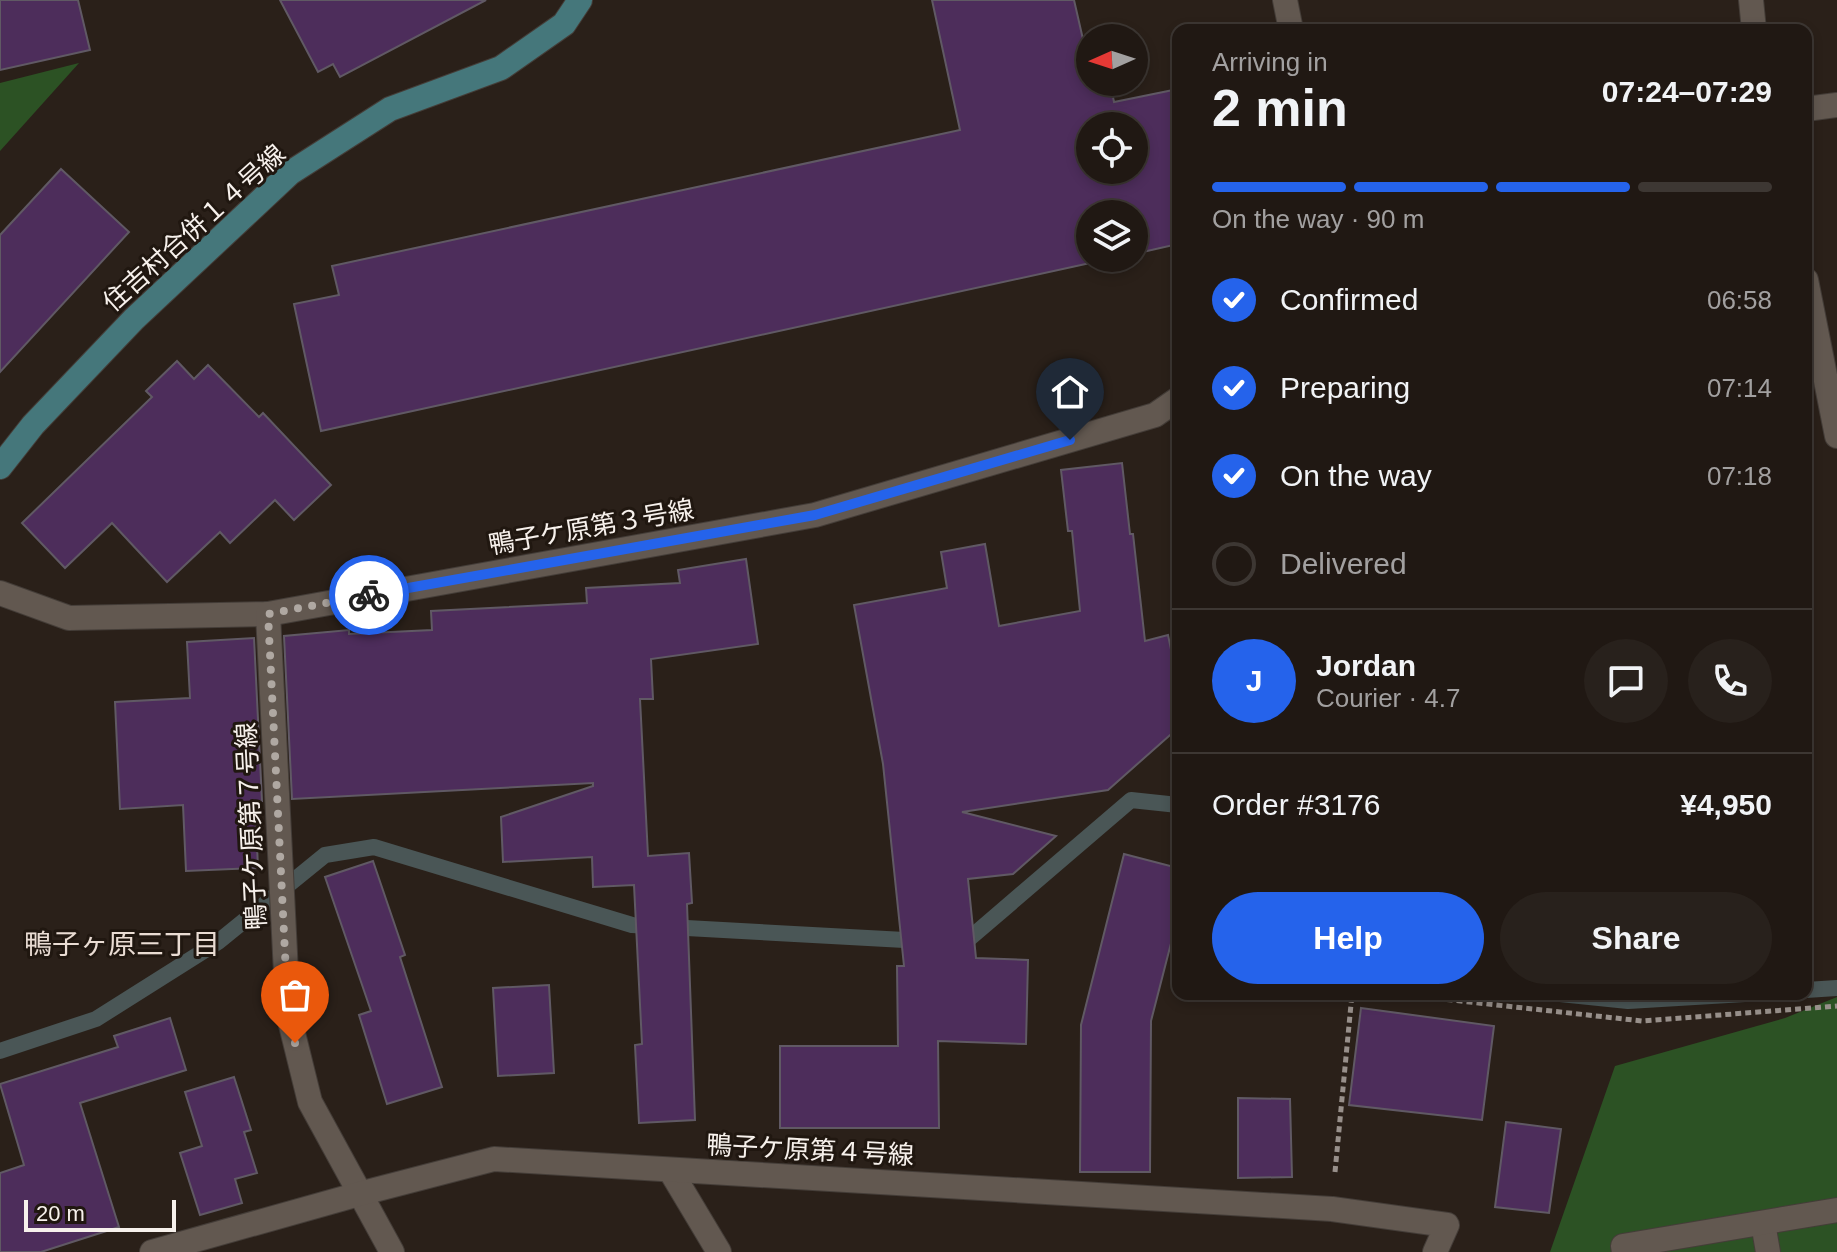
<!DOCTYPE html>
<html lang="en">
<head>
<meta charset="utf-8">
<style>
  body { margin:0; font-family:Arial,"Noto Sans JP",sans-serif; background:#28211c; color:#f1f3f6; height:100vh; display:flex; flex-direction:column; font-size:30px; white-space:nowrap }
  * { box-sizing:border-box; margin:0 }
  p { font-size:26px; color:#a2a0a0 }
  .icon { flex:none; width:44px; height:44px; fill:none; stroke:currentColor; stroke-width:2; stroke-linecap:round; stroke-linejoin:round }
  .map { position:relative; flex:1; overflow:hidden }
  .sheet { position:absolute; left:1172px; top:24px; width:640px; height:976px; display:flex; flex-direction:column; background:#201813; border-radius:16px; box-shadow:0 4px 12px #0003,0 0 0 2px #3d3733 }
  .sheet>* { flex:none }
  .needle { width:52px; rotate:267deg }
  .tools { position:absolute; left:1076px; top:24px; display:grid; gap:16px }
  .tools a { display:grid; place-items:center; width:72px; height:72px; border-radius:50%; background:#201813; box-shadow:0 4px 12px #0003,0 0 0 2px #3d3733; font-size:40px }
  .scale { position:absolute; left:24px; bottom:20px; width:152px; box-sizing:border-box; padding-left:8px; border:4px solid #f7f1ec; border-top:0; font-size:22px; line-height:28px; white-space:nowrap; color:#f7f1ec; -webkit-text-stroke:6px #201710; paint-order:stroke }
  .pin { position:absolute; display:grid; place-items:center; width:68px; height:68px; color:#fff; margin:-82px -34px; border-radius:50% 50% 50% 0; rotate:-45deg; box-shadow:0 0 8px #0007 }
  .pin .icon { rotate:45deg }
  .courier { position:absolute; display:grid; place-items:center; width:80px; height:80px; margin:-40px; border:6px solid #2563eb; border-radius:50%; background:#fff; color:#222; box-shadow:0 2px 10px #0007 }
  .overview em { font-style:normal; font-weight:700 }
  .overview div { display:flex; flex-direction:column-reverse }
  .overview { display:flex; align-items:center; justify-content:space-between; height:136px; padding:0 40px }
  h1 { font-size:52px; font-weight:700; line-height:60px }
  .bar { display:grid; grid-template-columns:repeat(4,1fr); gap:12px 8px; align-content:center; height:96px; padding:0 40px }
  .bar i { height:10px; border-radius:6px; background:#3d3733 }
  .bar .selected { background:#2563eb }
  .bar p { grid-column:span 4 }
  .line { display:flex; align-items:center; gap:20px; padding:0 40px; border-top:2px solid #3d3733 }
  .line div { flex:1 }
  .round { display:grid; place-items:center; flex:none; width:84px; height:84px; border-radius:42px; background:#28211c }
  ol { padding:0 40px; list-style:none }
  li { display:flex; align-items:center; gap:24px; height:88px }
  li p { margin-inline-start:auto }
  li .icon { padding:8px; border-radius:50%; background:#2563eb; color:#fff; stroke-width:4 }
  li:last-child { color:#a2a0a0 }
  li i { width:44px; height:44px; border:4px solid #3d3733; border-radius:50% }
  .cta { display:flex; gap:16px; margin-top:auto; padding:16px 40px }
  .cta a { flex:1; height:92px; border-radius:48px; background:#2563eb; color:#fff; font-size:32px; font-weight:700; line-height:92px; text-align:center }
  .cta a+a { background:#28211c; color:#f1f3f6 }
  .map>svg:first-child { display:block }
  .forest { fill:#2c5224 }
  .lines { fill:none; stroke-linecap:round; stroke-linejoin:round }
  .stream { stroke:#4a5656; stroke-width:16 }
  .building { fill:#4d2d5b; stroke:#605964; stroke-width:2; fill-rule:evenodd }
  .street-casing { stroke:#443d38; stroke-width:26 }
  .secondary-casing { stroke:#443d38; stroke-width:26 }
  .path { stroke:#98908b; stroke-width:5; stroke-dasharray:6 4; stroke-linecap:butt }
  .street { stroke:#625850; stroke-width:24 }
  .secondary { stroke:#45777b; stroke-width:24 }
  .done { stroke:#afa8a2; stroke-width:8; stroke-dasharray:0 14.4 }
  .route { stroke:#2563eb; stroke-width:10 }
  .labels { text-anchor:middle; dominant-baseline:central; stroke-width:6; stroke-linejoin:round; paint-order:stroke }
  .street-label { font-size:26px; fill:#f7f1ec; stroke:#201710 }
  .neighbourhood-label { font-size:28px; fill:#e9dcd3; stroke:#201710 }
</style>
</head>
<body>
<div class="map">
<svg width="1837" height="1252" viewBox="0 0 1837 1252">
  <rect width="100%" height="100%" fill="#2a2019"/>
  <g class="forest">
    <polygon points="79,63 0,151 0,83"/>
    <polygon points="1837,997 1837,1252 1550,1252 1615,1066 1785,1018"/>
  </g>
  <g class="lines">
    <g class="stream">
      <polyline points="955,939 970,938 1131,800 1178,805"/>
      <polyline points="1806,990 1837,988"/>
      <polyline points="1560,994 1628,1001 1745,994"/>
      <polyline points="0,1051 96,1019 218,942 325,855 374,847 632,925 923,941"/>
    </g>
  </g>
  <g class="building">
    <polygon points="0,0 78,0 90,50 0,70"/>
    <polygon points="280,0 486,0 340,77 333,64 318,72"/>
    <path d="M932,0H1074L1085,48L1090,47V82H1110L1114,102L1178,89V244L1134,254V214H1090V258H1113L321,431L294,304L339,295L332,266L960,130ZM1090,126H1134V170H1090Z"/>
    <polygon points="61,169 129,232 0,372 0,235"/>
    <polygon points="177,361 194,379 208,365 259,417 263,413 331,485 294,520 275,500 230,543 220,532 167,582 112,523 65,568 22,523 152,397 146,391"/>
    <polygon points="1122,463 1130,534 1133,534 1145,641 1168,635 1178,683 1178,728 1108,790 962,812 1056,836 1013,874 968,879 976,958 1028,960 1026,1044 938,1041 939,1128 780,1128 780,1046 898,1046 897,966 904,966 883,764 854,605 947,588 941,552 985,544 999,626 1080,611 1072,531 1068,531 1061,470"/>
    <polygon points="746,559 758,644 651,659 653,699 640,699 648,856 689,853 692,903 687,904 695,1120 639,1123 635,1045 642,1044 634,885 593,887 592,857 503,862 501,817 593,786 593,783 292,799 284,636 349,630 349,634 432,630 431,611 587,603 586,588 680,583 678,570"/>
    <polygon points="254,638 262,801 255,801 258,868 186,871 183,805 120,809 115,702 190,698 187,642"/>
    <polygon points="1124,854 1178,868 1178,916 1151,1021 1150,1172 1080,1172 1081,1025"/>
    <polygon points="373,861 405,955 400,957 442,1087 387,1104 359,1015 371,1011 325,877"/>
    <polygon points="549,985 554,1073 498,1076 493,988"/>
    <polygon points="1361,1008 1494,1026 1482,1120 1349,1105"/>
    <polygon points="170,1018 186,1070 80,1103 119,1227 41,1252 0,1252 0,1173 24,1165 0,1084 118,1047 114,1036"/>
    <polygon points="234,1077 251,1130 244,1132 257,1173 235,1179 242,1203 200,1215 180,1153 202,1146 185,1092"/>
    <polygon points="1238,1098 1290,1099 1292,1177 1238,1178"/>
    <polygon points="1506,1122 1561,1129 1549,1213 1495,1207"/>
  </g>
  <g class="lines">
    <defs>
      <g id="street">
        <polyline points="1285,0 1291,30"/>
        <polyline points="1751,0 1754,30"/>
        <polyline points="1806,109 1837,105"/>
        <polyline points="1806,280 1837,436"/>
        <polyline points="0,593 69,618 268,614 815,515 1155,415 1178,399"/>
        <polyline points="268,614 288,1013 310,1102 392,1252"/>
        <polyline points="670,1170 719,1252"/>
        <polyline points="1763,1223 1768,1252"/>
        <polyline points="152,1252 359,1194 494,1159 1332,1209 1447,1225 1435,1252"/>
        <polyline points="1624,1252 1623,1246 1837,1210"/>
      </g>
      <polyline id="secondary" points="0,467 33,425 134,319 290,173 390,109 501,68 564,24 580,0"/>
    </defs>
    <use href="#street" class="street-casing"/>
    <use href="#secondary" class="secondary-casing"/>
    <g class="path">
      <polyline points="1397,994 1642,1021 1837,1006"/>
      <polyline points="1335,1172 1352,994"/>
    </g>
    <use href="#street" class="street"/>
    <use href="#secondary" class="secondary"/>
  </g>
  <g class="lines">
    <polyline class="done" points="295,1043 288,1013 268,614 369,595"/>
    <polyline class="route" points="369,595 815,515 1070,440"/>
  </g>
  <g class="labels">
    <g class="street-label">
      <text transform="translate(194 228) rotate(-42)">住吉村合併１４号線</text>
      <text transform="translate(591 527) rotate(-10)">鴨子ケ原第３号線</text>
      <text transform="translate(251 826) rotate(-93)">鴨子ケ原第７号線</text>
      <text transform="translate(810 1150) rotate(3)">鴨子ケ原第４号線</text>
    </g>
    <g class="neighbourhood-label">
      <text x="122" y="944">鴨子ヶ原三丁目</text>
    </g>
  </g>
</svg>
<div class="tools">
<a><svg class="needle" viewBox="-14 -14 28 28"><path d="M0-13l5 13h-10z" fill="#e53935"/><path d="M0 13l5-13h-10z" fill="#a2a0a0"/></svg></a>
<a><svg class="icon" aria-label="locate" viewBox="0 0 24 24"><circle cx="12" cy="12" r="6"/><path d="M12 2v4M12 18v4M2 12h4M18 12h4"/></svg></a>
<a><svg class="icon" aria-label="layers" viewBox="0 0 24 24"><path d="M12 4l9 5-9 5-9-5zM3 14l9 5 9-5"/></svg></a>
</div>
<div class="scale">20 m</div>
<div class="pin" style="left:295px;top:1043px;background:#ea580c"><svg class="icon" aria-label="bag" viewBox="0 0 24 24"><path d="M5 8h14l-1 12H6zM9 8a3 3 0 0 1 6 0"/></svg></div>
<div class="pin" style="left:1070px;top:440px;background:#1f2937"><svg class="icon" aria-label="home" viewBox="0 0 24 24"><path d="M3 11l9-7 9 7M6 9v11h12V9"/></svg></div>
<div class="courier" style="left:369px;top:595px"><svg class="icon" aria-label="bike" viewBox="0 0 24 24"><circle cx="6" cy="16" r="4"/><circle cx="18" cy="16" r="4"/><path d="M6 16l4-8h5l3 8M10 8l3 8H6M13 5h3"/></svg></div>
<section class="sheet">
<div class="overview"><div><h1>2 min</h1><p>Arriving in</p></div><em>07:24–07:29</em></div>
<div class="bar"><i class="selected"></i><i class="selected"></i><i class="selected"></i><i></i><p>On the way · 90 m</p></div>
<ol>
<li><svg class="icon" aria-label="check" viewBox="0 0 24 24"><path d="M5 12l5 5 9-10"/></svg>Confirmed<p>06:58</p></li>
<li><svg class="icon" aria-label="check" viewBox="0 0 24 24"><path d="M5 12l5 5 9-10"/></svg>Preparing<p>07:14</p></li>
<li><svg class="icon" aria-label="check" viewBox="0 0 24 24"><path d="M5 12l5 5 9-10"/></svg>On the way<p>07:18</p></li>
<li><i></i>Delivered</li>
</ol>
<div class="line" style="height:144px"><b class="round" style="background:#2563eb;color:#fff">J</b><div><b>Jordan</b><p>Courier · 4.7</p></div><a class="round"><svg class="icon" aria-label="chat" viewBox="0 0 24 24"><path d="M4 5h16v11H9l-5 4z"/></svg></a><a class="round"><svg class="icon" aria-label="phone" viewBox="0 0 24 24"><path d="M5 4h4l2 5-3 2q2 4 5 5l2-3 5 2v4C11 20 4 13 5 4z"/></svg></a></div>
<div class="line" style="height:104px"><div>Order #3176</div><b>¥4,950</b></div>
<div class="cta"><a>Help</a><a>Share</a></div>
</section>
</div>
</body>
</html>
